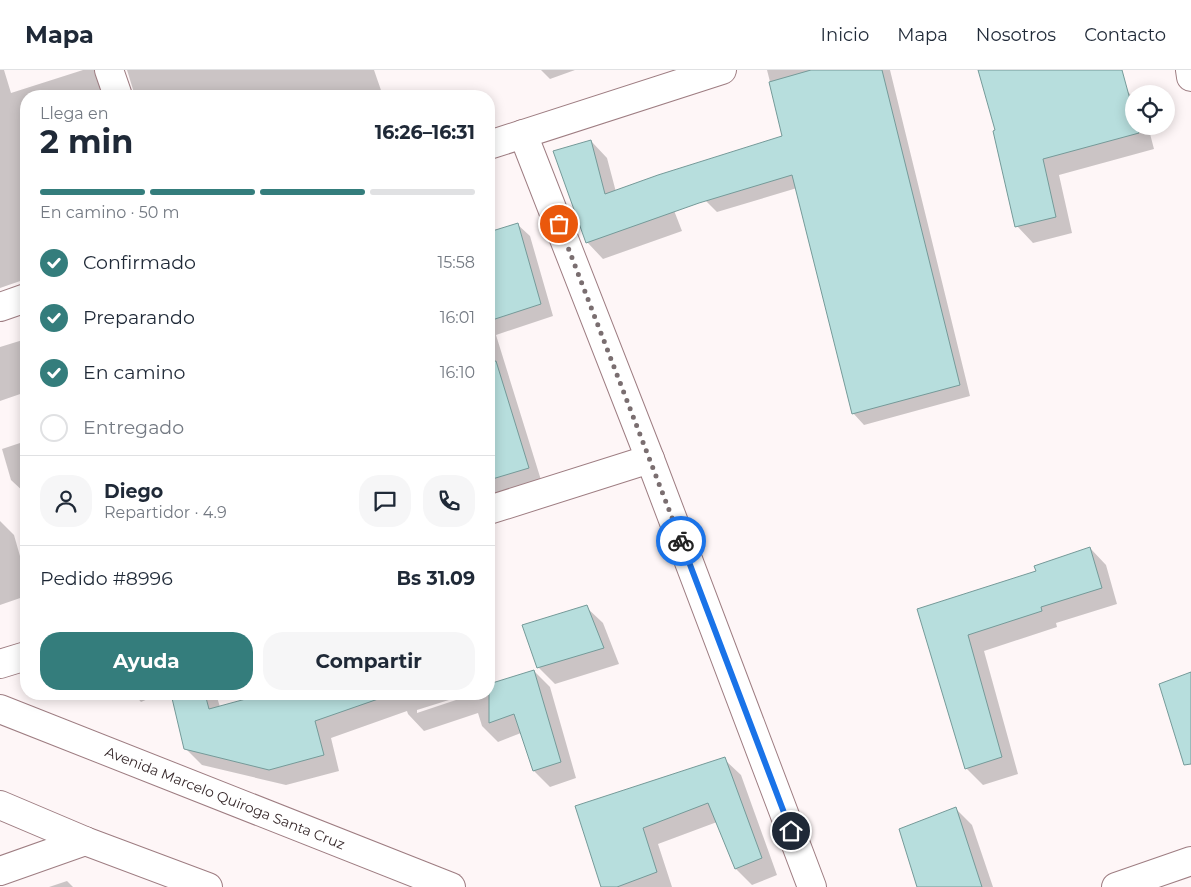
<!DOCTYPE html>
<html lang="es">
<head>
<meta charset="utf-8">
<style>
  body { margin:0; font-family:Montserrat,sans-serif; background:#f6f6f7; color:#1f2937; height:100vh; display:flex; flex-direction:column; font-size:19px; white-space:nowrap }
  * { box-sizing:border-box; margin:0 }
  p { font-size:16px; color:#747a83 }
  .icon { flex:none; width:28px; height:28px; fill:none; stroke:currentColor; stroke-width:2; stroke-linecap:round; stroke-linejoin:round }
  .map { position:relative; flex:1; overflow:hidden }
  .details { position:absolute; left:20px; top:20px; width:475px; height:610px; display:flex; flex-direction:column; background:#fff; border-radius:20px; box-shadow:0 2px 12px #0003 }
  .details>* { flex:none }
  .tools { position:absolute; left:1125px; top:15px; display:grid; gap:10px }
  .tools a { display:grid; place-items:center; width:50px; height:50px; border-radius:50%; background:#fff; box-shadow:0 2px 12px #0003; font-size:25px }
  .pin { position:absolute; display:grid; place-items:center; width:42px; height:42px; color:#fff; margin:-21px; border:2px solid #fff; border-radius:50%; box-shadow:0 1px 5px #0007 }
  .courier { position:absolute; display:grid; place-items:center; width:50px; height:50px; margin:-25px; border:4px solid #1a73e8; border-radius:50%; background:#fff; color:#222; box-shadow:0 1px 6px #0007 }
  .overview em { font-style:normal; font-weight:700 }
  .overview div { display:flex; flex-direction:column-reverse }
  .overview { display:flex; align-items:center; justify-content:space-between; height:85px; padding:0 20px }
  h1 { font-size:32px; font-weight:700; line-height:38px }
  .bar { display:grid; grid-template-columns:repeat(4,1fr); gap:8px 5px; align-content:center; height:60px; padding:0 20px }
  .bar i { height:6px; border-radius:4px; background:#e0e1e3 }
  .bar .active { background:#347d7c }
  .bar p { grid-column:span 4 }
  .line { display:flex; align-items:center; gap:12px; padding:0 20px; border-top:1px solid #e0e1e3 }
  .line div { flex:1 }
  .round { display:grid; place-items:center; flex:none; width:52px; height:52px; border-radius:20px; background:#f6f6f7 }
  ol { padding:0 20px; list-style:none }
  li { display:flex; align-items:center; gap:15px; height:55px }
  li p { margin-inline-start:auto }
  li .icon { padding:5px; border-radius:50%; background:#347d7c; color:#fff; stroke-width:4 }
  li:last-child { color:#747a83 }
  li i { width:28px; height:28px; border:2px solid #e0e1e3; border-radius:50% }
  .button { display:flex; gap:10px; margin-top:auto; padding:10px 20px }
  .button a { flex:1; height:58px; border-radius:20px; background:#347d7c; color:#fff; font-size:20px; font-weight:700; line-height:58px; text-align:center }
  .button a+a { background:#f6f6f7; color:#1f2937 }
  header { display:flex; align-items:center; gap:30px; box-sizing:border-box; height:70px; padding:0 25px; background:#fff; border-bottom:1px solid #e0e1e3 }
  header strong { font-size:24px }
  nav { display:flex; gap:28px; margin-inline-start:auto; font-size:18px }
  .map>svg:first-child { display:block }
  .shadow { fill:#0003 }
  .building { fill:#b7dedd; stroke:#759a99 }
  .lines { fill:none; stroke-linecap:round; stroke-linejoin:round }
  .street-casing { stroke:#9e7d82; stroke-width:30 }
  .secondary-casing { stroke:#9e7d82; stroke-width:30 }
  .street { stroke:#fff; stroke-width:28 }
  .secondary { stroke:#fff; stroke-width:28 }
  .done { stroke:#7a6e70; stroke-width:5; stroke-dasharray:0 9 }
  .route { stroke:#1a73e8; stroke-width:6 }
  .labels { text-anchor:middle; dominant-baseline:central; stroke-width:4.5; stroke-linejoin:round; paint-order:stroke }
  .street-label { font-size:14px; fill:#332527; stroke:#fff }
</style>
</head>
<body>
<header>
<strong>Mapa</strong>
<nav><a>Inicio</a><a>Mapa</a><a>Nosotros</a><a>Contacto</a></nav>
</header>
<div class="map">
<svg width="1191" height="817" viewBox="0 0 1191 817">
  <rect width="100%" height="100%" fill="#fef6f7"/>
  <g class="shadow">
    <polygon points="0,0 4,0 11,23 83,0 98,0 111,26 26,26 26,209 0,218"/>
    <polygon points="127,0 374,0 383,26 135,26"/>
    <polygon points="541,0 575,0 550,9"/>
    <polygon points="767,0 890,0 970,326 864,355 853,343 797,118 717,142 705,130 784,67"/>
    <polygon points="980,0 1053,0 1127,21 1134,28 1134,56 1148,56 1154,79 1059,105 1072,163 1033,173 1017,156 996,61"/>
    <polygon points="591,71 607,88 616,122 668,125 682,161 603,189 587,172"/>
    <polygon points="517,154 530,166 553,246 496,265 541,410 489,426 489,163"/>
    <polygon points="26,269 26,323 26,322 0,331 0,277"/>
    <polygon points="26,371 26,424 11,410 2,379"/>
    <polygon points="0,451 14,465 26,507 26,526 0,535"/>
    <polygon points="1090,478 1106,495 1117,534 1056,553 1057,557 984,581 1018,704 983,715 966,698 918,539 1037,502"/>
    <polygon points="586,537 603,553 619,594 555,614 539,598"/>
    <polygon points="534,601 550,617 576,708 550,717 534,701 521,663 498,672 482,656 478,643 424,661 408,644 407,641 331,668 339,701 286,715 202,695 185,678 172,624 216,624 220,637 269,624 468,624 417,640 417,643 474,624 489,624 489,616"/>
    <polygon points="134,624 159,624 141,632"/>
    <polygon points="724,689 741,705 777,805 752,815 736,799 717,752 658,774 672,817 602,817 577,737"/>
    <polygon points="956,739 972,755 993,817 918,817"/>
    <polygon points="67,811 73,817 49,817"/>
  </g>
  <g class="building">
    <polygon points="811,0 882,0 960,315 852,344 792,105 699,133 586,173 553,81 591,70 605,124 658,105 782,66 769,12"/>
    <polygon points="978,0 1122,0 1134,44 1134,56 1137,56 1139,63 1043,89 1056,147 1015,157 993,61 995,60"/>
    <polygon points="518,153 541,234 489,251 489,162"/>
    <polygon points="496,291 529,398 489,410 489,292"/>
    <polygon points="1090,477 1102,518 1041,537 1042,541 968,565 1002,687 965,699 917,539 1036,501 1034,496"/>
    <polygon points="587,535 604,578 537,598 522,555"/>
    <polygon points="534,600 561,692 533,701 514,644 489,653 489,614"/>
    <polygon points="1191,602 1191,694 1184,695 1159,614"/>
    <polygon points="171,624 205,624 209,639 264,624 380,624 381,628 315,651 324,685 269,700 184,679"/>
    <polygon points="725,687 762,788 735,799 708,733 643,758 657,802 617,817 601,817 575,736"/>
    <polygon points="956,737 982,817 917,817 899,759"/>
  </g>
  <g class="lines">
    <defs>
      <g id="street">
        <polyline points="109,0 118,26"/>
        <polyline points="1190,0 1191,7"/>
        <polyline points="523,64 650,389 812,817"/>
        <polyline points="489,75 722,0"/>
        <polyline points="0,237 26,228"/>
        <polyline points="489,440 650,389"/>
        <polyline points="0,594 26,586"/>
        <path id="s1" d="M0,639L451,817"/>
        <polyline points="0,735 85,771 208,817"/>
        <polyline points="0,801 85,771"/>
      </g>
      <polyline id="secondary" points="1116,817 1191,791"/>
    </defs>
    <use href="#street" class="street-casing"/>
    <use href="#secondary" class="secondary-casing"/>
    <use href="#street" class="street"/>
    <use href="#secondary" class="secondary"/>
  </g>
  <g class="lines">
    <polyline class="done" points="559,154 681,471"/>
    <polyline class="route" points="681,471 791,761"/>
  </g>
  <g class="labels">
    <g class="street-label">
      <text stroke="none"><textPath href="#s1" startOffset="242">Avenida Marcelo Quiroga Santa Cruz</textPath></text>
    </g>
  </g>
</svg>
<div class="tools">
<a><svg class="icon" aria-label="locate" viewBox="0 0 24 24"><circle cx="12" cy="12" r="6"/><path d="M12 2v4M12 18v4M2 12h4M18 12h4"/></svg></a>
</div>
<div class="pin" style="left:559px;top:154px;background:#ea580c"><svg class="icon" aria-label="bag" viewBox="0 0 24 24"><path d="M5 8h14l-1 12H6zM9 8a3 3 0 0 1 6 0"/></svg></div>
<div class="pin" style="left:791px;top:761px;background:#1f2937"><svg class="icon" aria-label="home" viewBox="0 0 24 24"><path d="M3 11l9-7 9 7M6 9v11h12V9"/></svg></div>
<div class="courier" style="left:681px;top:471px"><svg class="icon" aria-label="bike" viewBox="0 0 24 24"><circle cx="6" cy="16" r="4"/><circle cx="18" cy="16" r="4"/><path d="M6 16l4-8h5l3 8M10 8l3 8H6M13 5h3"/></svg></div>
<section class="details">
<div class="overview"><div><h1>2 min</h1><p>Llega en</p></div><em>16:26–16:31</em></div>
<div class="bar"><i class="active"></i><i class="active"></i><i class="active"></i><i></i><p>En camino · 50 m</p></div>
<ol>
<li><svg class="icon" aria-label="check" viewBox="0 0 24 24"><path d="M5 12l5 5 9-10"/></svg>Confirmado<p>15:58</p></li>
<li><svg class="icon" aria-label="check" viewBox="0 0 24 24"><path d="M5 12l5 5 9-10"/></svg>Preparando<p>16:01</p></li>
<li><svg class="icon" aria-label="check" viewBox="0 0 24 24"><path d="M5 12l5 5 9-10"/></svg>En camino<p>16:10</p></li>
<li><i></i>Entregado</li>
</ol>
<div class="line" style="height:90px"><a class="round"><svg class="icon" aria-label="person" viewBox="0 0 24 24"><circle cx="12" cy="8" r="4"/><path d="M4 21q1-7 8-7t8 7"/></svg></a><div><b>Diego</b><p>Repartidor · 4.9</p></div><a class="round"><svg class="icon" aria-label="chat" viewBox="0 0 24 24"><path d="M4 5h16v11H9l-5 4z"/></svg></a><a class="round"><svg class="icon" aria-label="phone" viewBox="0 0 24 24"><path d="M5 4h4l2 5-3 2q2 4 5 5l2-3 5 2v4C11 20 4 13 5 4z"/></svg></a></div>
<div class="line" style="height:65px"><div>Pedido #8996</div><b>Bs 31.09</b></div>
<div class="button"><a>Ayuda</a><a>Compartir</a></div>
</section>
</div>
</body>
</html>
